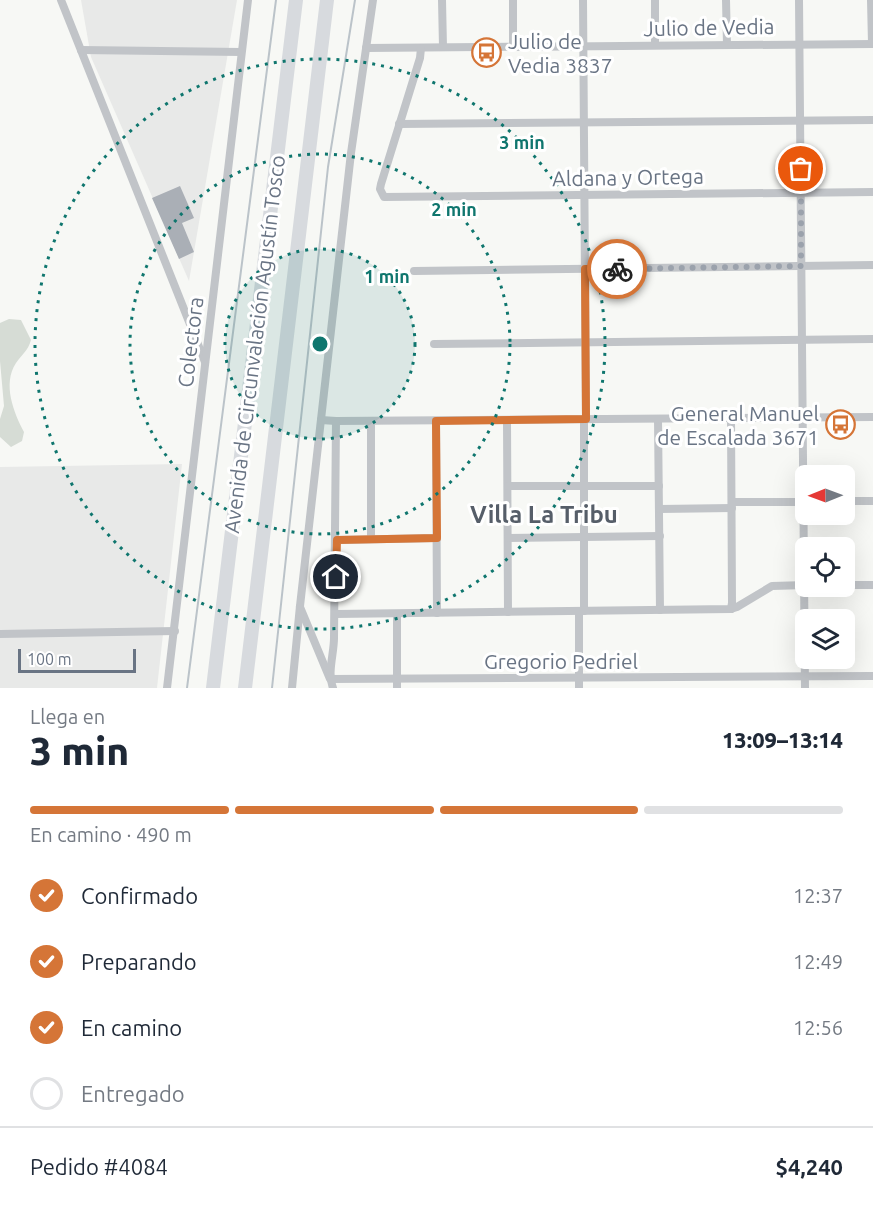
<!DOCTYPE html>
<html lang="es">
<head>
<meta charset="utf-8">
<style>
  body { margin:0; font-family:Ubuntu,sans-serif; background:#f6f6f7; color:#1f2937; height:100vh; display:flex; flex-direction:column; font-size:22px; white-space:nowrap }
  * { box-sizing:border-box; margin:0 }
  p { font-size:20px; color:#747a83 }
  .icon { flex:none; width:33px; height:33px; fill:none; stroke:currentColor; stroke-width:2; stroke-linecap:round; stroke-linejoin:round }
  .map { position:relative; height:688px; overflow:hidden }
  .side { display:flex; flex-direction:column; background:#fff; flex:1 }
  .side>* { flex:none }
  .needle { width:39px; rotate:269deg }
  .controls { position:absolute; left:795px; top:465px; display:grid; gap:12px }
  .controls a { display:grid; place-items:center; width:60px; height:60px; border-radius:9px; background:#fff; box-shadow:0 6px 24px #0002; font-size:30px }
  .scale { position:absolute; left:18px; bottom:15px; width:118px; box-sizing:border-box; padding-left:6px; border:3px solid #697484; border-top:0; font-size:16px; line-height:21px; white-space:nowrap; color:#697484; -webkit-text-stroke:4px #fff; paint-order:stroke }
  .pin { position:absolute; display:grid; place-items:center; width:51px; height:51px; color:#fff; margin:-26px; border:3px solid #fff; border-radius:50%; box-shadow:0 2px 6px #0007 }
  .courier { position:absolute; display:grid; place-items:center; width:60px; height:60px; margin:-30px; border:4px solid #d57537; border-radius:50%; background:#fff; color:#222; box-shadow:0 2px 8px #0007 }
  .overview em { font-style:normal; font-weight:800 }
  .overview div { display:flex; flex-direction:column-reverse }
  .overview { display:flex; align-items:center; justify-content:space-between; height:102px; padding:0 30px }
  h1 { font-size:39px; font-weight:800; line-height:45px }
  .bar { display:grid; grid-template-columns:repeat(4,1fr); gap:9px 6px; align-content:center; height:72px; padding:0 30px }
  .bar i { height:8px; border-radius:4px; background:#e0e1e3 }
  .bar .selected { background:#d57537 }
  .bar p { grid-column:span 4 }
  .line { display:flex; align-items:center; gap:15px; padding:0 30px; border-top:2px solid #e0e1e3 }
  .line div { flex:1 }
  ol { padding:0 30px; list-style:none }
  li { display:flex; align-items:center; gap:18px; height:66px }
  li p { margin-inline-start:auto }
  li .icon { padding:6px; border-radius:50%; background:#d57537; color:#fff; stroke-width:4 }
  li:last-child { color:#747a83 }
  li i { width:33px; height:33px; border:3px solid #e0e1e3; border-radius:50% }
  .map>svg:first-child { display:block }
  .built { fill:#e8e9e8 }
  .green { fill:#d6dcd5 }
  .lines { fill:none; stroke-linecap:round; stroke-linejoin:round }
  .stream { stroke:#bbc3c9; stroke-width:2 }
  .building { fill:#aaafb6 }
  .minor { stroke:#c1c4c8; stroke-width:8 }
  .motorway { stroke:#d7dade; stroke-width:14 }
  .done { stroke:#9ba2ac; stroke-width:6; stroke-dasharray:0 10.8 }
  .route { stroke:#d57537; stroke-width:8 }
  .ring { fill:none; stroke:#0f766e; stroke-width:3; stroke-dasharray:3 6 }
  .labels { text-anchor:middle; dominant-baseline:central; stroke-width:6; stroke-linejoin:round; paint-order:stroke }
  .street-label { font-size:21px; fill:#697484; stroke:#fff }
  .poi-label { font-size:21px; fill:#697484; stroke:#fff; text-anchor:start }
  .quarter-label { font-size:24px; font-weight:bold; fill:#565e69; stroke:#fff }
  .centre { fill:#0f766e; stroke:#fff; stroke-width:3 }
  .ring-label { font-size:18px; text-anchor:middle; font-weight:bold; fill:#0f766e; stroke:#fff; stroke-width:6; stroke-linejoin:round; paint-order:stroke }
</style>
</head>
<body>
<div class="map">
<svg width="873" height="688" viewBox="0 0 873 688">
  <rect width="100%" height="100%" fill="#f7f8f5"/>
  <g class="built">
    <polygon points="81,0 237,0 189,281 91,57"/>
    <polygon points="182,464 157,688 0,688 0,467"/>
  </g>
  <path class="green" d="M9,319L21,320L31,340C28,351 22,354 16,363C2,384 14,413 24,432L22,441L11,447L0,437V419L4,406L0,361V323Z"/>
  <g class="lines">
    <g class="stream">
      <polyline points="187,688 276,0"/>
      <polyline points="272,688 328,167 355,0"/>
    </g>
  </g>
  <polygon class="building" points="180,186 194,218 182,223 194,252 179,259 152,198"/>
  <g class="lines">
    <g class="minor">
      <polyline points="61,0 205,362"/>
      <polyline points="442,0 443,47"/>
      <polyline points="513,0 513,47"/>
      <polyline points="583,0 586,419"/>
      <polyline points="655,0 655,45"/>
      <polyline points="726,0 727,45"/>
      <polyline points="799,0 805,688"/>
      <polyline points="871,0 872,44"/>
      <polyline points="366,48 873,44"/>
      <polyline points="421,48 420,58 381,184 380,189 384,197 873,192"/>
      <polyline points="81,50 241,52"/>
      <polyline points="399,124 873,120"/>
      <polyline points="414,271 873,265"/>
      <polyline points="434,344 873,339"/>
      <polyline points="584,419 584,611"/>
      <polyline points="658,419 660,610"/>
      <polyline points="321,420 336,421 873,417"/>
      <polyline points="371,421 371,538"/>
      <polyline points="436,421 437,613"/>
      <polyline points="507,421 508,612"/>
      <polyline points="508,486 659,486"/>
      <polyline points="844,501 873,501"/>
      <polyline points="732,502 806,502"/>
      <polyline points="660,509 732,508"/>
      <polyline points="508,538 660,536"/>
      <polyline points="337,540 437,538"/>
      <polyline points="844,585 873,585"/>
      <polyline points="300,607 330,679 873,676"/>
      <polyline points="731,609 732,603 731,418"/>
      <polyline points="579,611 579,688"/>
      <polyline points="335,614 731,609 737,607 772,586 806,585"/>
      <polyline points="397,614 397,688"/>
      <polyline points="0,634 175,631"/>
      <polyline points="167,688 248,0"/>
      <polyline points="292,688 300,606 351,153 373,0"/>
      <path d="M333,688C327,673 334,654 334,638C335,566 336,494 336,421"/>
    </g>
    <g class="motorway">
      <polyline points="213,688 296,0"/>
      <polyline points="245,688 327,0"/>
    </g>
  </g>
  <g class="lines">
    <polyline class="done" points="617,269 801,266 801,169"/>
    <polyline class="route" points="336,577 337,540 437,538 436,421 586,419 585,269 617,269"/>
  </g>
  <circle cx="320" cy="344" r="95" fill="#0f766e" fill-opacity=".12"/>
  <g class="ring">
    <circle cx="320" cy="344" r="95"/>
    <circle cx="320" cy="344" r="190"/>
    <circle cx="320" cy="344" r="285"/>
  </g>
  <defs>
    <symbol id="bus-ring" viewBox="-11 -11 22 22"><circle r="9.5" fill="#fff" stroke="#d57537" stroke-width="1.5"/><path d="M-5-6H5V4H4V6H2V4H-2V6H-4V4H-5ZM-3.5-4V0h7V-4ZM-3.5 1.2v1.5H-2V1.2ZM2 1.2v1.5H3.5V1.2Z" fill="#d57537"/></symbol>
  </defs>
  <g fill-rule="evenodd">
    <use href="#bus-ring" x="470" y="36" width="33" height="33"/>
    <use href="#bus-ring" x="824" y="408" width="33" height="33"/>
  </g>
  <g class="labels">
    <g class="street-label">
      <text transform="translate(709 27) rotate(-1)">Julio de Vedia</text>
      <text transform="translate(628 177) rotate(-1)">Aldana y Ortega</text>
      <text transform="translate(190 342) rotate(-83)">Colectora</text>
      <text transform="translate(254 344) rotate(-83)">Avenida de Circunvalación Agustín Tosco</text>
      <text x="561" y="661">Gregorio Pedriel</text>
    </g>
    <g class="poi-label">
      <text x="508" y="41">Julio de<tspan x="508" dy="24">Vedia 3837</tspan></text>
      <text x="819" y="413" text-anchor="end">General Manuel<tspan x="819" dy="24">de Escalada 3671</tspan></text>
    </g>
    <g class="quarter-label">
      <text x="544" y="514">Villa La Tribu</text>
    </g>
  </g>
  <circle cx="320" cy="344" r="9" class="centre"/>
  <g class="ring-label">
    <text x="522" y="149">3 min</text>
    <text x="454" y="216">2 min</text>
    <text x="387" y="283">1 min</text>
  </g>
</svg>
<div class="controls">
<a><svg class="needle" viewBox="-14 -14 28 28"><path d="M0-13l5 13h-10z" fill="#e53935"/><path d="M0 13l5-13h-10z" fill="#747a83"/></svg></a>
<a><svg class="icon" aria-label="locate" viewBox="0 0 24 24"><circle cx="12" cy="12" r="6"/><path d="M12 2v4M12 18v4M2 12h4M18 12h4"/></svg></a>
<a><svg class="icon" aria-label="layers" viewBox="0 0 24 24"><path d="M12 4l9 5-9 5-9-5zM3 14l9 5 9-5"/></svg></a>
</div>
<div class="scale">100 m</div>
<div class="pin" style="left:801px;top:169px;background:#ea580c"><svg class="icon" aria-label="bag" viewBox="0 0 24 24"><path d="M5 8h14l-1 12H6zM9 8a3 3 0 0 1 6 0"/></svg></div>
<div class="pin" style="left:336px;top:577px;background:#1f2937"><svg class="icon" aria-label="home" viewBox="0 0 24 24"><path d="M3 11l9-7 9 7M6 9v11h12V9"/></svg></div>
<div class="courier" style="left:617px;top:269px"><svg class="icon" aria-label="bike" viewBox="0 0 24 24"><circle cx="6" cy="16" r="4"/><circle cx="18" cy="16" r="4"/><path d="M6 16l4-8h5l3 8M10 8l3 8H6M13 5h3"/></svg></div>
</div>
<section class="side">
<div class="overview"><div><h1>3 min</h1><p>Llega en</p></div><em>13:09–13:14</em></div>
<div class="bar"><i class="selected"></i><i class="selected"></i><i class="selected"></i><i></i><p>En camino · 490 m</p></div>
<ol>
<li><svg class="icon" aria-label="check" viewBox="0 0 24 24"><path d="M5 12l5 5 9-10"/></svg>Confirmado<p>12:37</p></li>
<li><svg class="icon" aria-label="check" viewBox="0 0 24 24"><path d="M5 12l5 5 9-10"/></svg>Preparando<p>12:49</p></li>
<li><svg class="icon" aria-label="check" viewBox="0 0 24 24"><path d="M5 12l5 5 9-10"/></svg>En camino<p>12:56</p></li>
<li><i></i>Entregado</li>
</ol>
<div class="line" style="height:78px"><div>Pedido #4084</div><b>$4,240</b></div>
</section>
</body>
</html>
